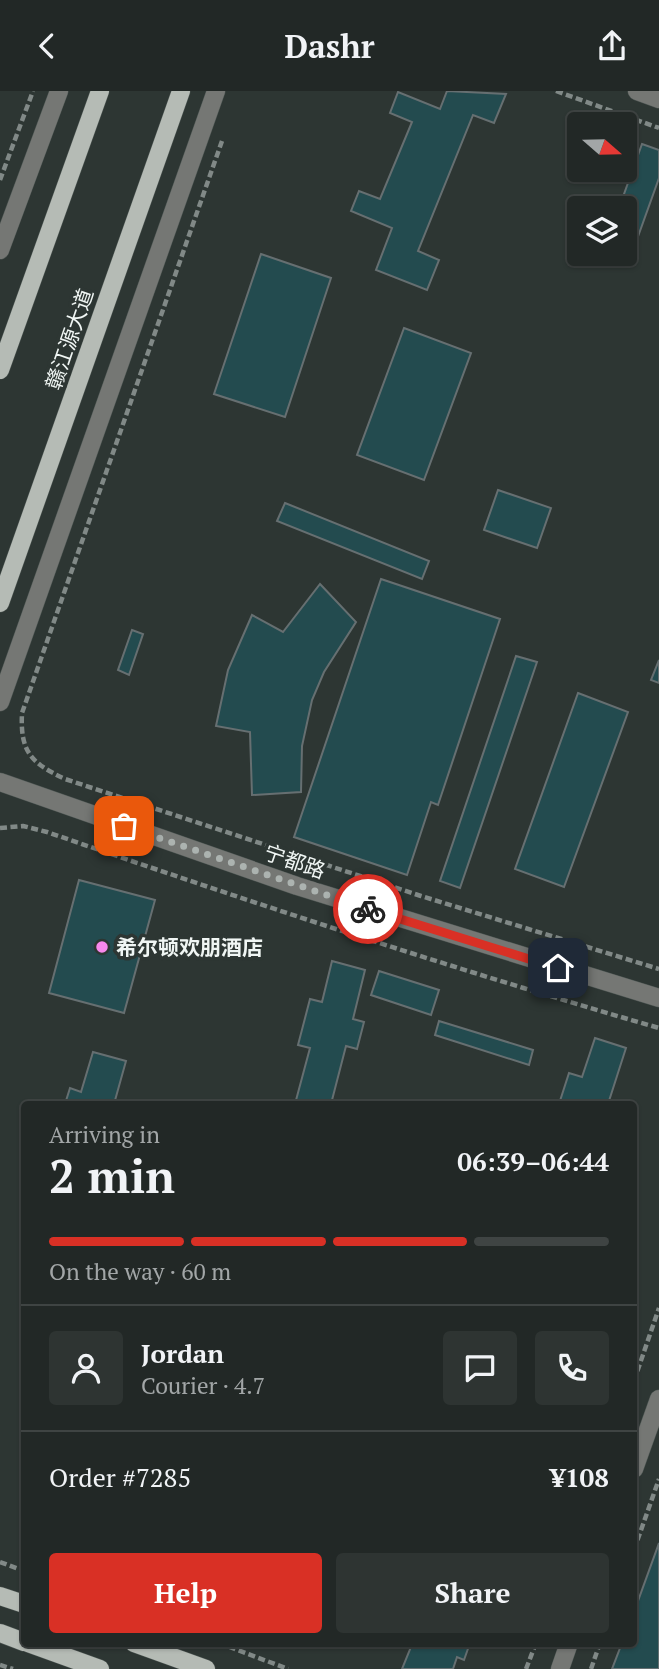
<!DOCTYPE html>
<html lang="en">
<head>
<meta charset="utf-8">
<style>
  body { margin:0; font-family:"PT Serif","Noto Sans SC",serif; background:#2e3432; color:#f1f3f6; height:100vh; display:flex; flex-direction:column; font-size:26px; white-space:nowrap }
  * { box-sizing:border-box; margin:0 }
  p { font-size:23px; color:#a2a6a7 }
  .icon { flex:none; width:38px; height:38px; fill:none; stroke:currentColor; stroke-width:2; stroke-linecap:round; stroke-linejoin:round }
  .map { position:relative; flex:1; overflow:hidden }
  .panel { position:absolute; left:21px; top:1010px; width:616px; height:546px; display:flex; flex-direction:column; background:#222826; border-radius:7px; box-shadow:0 2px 5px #0004,0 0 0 2px #3f4443 }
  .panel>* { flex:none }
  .needle { width:46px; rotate:110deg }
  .fabs { position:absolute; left:567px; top:21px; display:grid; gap:14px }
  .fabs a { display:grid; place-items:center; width:70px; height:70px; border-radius:7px; background:#222826; box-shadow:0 2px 5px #0004,0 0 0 2px #3f4443; font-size:35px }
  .pin { position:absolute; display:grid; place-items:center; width:60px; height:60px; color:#fff; margin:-30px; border-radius:14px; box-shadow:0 4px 10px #0006 }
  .courier { position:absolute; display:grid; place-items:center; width:70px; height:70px; margin:-35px; border:5px solid #d93025; border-radius:50%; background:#fff; color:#222; box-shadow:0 2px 9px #0007 }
  .head em { font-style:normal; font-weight:700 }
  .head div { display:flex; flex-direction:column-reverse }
  .head { display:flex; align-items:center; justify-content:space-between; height:119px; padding:0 28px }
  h1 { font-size:46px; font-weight:700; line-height:52px }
  .bar { display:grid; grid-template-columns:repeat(4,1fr); gap:10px 7px; align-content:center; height:84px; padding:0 28px }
  .bar i { height:9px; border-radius:5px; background:#3f4443 }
  .bar .selected { background:#d93025 }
  .bar p { grid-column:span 4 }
  .line { display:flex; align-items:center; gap:18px; padding:0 28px; border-top:2px solid #3f4443 }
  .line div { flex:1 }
  .round { display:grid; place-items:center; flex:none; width:74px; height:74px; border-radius:7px; background:#2e3432 }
  .cta { display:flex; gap:14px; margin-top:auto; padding:14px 28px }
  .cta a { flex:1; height:80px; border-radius:7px; background:#d93025; color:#fff; font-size:28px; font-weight:700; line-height:80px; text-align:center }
  .cta a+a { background:#2e3432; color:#f1f3f6 }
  header { display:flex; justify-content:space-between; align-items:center; height:91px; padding:0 28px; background:#222826; font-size:32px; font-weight:700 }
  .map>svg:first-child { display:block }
  .building { fill:#234b4f; stroke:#666f71; stroke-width:2 }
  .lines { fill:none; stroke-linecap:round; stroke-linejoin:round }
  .minor-casing { stroke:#4c5552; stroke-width:19 }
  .major-casing { stroke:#4c5552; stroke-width:19 }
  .path { stroke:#818987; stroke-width:4.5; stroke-dasharray:7 3.5; stroke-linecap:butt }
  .minor { stroke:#757774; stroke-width:18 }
  .major { stroke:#b5bbb5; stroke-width:18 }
  .done { stroke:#acb3b0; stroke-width:7; stroke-dasharray:0 12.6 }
  .route { stroke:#d93025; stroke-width:9 }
  .poi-dot { fill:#f788ec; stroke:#2d3633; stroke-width:2.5 }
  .labels { text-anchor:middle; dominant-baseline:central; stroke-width:7; stroke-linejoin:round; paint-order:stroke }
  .street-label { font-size:21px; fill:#f0f6f4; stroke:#2d3633 }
  .poi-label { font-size:21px; font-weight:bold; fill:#f0f6f4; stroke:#2d3633; text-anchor:start }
</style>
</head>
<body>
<header><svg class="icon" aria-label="back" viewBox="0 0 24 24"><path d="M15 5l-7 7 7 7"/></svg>Dashr<svg class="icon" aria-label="share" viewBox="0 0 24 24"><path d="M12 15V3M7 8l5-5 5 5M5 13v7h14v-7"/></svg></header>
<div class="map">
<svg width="659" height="1578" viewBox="0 0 659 1578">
  <rect width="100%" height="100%" fill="#2d3633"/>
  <g class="building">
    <polygon points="447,0 506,3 494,32 473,24 418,160 439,169 427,199 376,179 392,137 351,120 359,100 380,108 412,31 390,22 398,1 440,18"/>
    <polygon points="642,53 659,59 659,87 631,165 623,163 625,117 619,117"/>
    <polygon points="261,163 331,187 285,326 214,303"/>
    <polygon points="404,237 471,262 424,389 357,364"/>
    <polygon points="498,399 551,417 537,457 484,439"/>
    <polygon points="285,412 429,470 422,488 277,430"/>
    <polygon points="381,488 500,528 438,714 431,711 407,784 294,746"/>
    <polygon points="320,493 356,531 324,581 312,609 302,655 301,701 252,704 250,641 216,635 228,579 252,524 283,541"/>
    <polygon points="132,539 143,543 129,584 118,579"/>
    <polygon points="516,565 537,571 460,797 440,790"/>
    <polygon points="659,569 659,592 651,589"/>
    <polygon points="578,602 628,621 564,796 515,778"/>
    <polygon points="79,789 155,809 124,922 49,902"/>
    <polygon points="332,870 365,879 353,928 364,931 357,958 346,955 331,1013 295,1013 310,957 298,954 310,908 322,911"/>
    <polygon points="379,880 439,899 431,924 371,904"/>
    <polygon points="439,930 533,959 529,974 435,944"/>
    <polygon points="595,947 626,957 608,1013 559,1013 569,982 582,986"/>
    <polygon points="93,961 126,970 114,1013 65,1013 70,997 81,1001"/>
    <polygon points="659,1452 659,1578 612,1578 622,1552 634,1552 634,1521"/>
    <polygon points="405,1552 470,1552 464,1569 457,1566 453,1578 402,1578 411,1556"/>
  </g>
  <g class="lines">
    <defs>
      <g id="minor">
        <polyline points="637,0 659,8"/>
        <polyline points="0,159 59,0"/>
        <polyline points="0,611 216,0"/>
        <polyline points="0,691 297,795 659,907"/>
        <polyline points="634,1378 659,1308"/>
        <polyline points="560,1578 569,1552"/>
      </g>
      <g id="major">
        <polyline points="0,279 100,0"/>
        <polyline points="0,512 181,0"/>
        <polyline points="0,1505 24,1513"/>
        <polyline points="0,1542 24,1551"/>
        <polyline points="28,1552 100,1578"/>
        <polyline points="134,1552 206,1578"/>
      </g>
    </defs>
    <use href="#minor" class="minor-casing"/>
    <use href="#major" class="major-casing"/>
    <g class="path">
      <polyline points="556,0 659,37"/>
      <path d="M222,50L22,622C20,661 31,672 65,688L421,805L659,878"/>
      <polyline points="0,89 33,0"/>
      <path d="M0,737L23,735L47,741C250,811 453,878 659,937"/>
      <polyline points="634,1290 659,1217"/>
      <polyline points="634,1459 659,1388"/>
      <polyline points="0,1471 24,1480"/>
      <polyline points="219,1552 288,1578"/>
      <polyline points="0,1574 13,1578"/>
      <polyline points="526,1578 536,1552"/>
      <polyline points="591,1578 600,1552"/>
    </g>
    <use href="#minor" class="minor"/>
    <use href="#major" class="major"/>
  </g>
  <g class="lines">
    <polyline class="done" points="124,735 368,818"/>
    <polyline class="route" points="368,818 558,877"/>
  </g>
  <circle class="poi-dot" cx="102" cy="856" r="7"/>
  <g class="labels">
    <g class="street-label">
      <text transform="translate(69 248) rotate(-71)">赣江源大道</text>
      <text transform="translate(295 770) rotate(19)">宁都路</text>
    </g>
    <g class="poi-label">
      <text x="116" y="856">希尔顿欢朋酒店</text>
    </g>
  </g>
</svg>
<div class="fabs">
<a><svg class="needle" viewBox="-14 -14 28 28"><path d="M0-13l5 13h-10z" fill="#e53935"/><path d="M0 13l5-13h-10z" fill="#a2a6a7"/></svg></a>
<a><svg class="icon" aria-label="layers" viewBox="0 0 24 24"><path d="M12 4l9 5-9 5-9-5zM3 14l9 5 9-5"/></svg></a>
</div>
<div class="pin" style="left:124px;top:735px;background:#ea580c"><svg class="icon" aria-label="bag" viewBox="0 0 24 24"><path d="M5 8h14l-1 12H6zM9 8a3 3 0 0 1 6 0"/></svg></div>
<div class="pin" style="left:558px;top:877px;background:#1f2937"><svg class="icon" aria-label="home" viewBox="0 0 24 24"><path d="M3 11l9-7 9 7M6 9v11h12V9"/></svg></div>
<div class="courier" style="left:368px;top:818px"><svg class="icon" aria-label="bike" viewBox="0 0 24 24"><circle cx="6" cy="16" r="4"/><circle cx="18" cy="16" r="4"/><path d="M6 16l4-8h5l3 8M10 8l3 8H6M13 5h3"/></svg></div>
<section class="panel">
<div class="head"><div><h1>2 min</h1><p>Arriving in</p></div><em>06:39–06:44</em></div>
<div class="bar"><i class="selected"></i><i class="selected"></i><i class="selected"></i><i></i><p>On the way · 60 m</p></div>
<div class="line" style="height:126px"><a class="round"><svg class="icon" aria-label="person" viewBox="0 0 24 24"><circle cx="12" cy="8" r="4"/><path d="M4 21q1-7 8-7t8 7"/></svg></a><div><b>Jordan</b><p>Courier · 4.7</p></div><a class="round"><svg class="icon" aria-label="chat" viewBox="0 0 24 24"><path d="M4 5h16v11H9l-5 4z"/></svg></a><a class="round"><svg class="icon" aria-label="phone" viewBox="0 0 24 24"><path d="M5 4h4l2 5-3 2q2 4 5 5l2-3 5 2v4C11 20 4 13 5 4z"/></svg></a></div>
<div class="line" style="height:91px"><div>Order #7285</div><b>¥108</b></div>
<div class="cta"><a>Help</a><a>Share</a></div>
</section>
</div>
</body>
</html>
